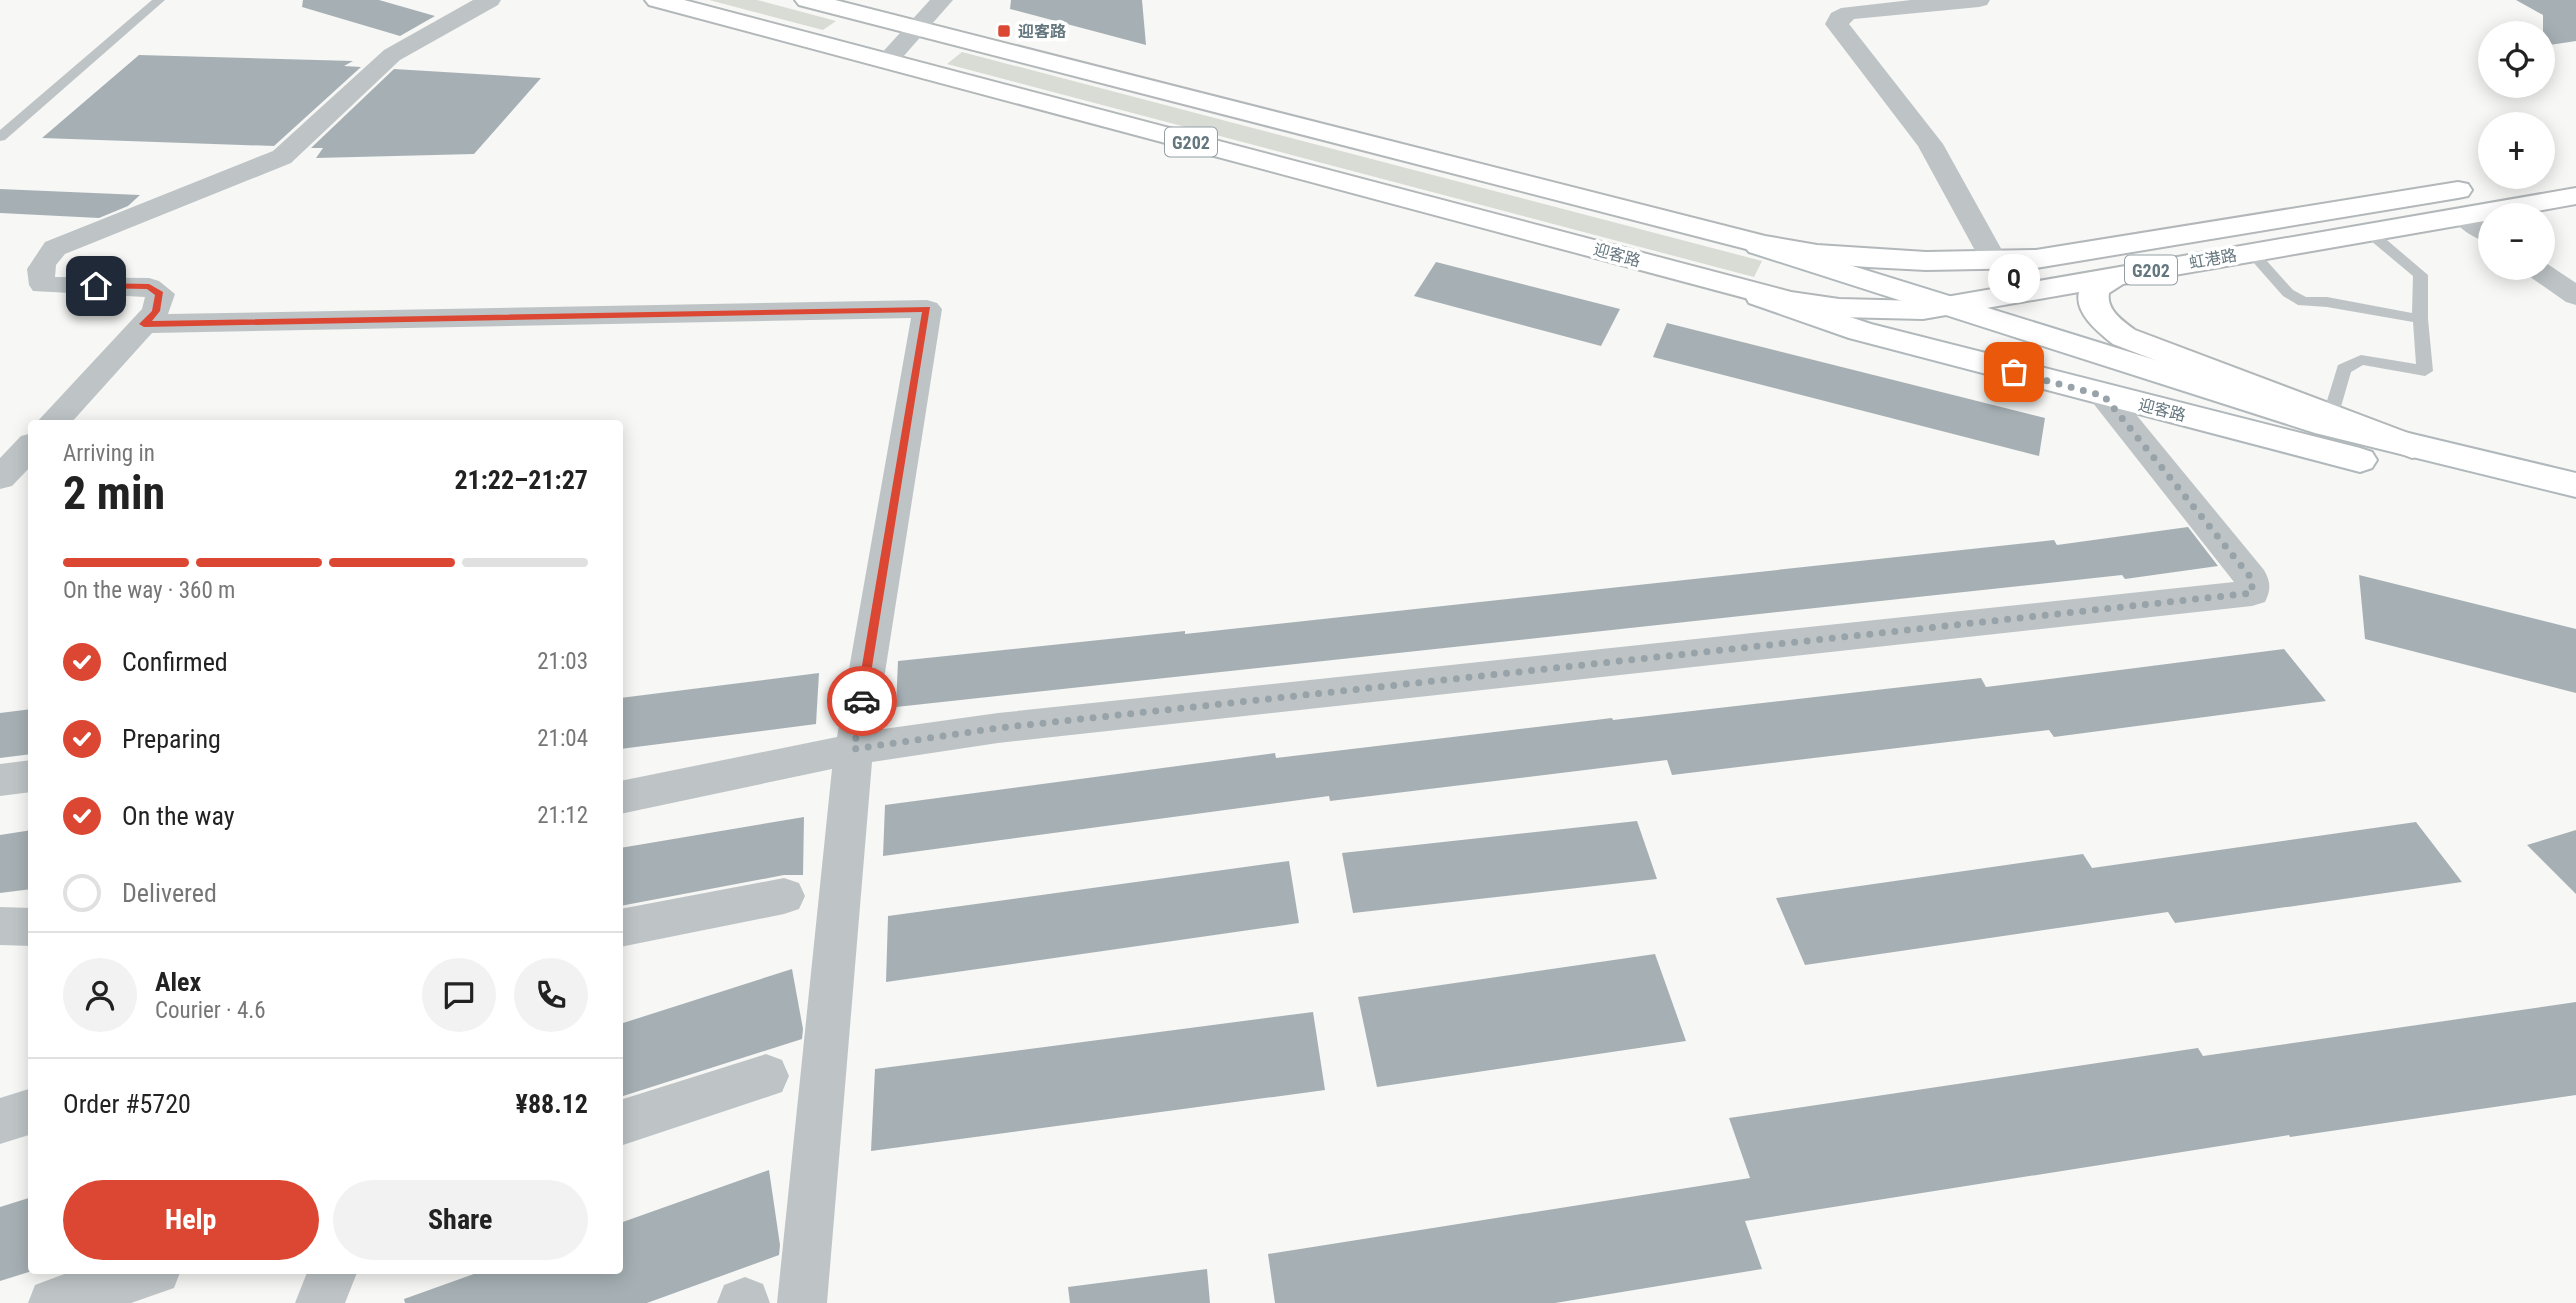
<!DOCTYPE html>
<html lang="en">
<head>
<meta charset="utf-8">
<style>
  body { margin:0; font-family:"Roboto Condensed","Noto Sans SC",sans-serif; background:#f2f2f2; color:#222; height:100vh; display:flex; flex-direction:column; font-size:26px; white-space:nowrap }
  * { box-sizing:border-box; margin:0 }
  p { font-size:23px; color:#767676 }
  .icon { flex:none; width:38px; height:38px; fill:none; stroke:currentColor; stroke-width:2; stroke-linecap:round; stroke-linejoin:round }
  .map { position:relative; flex:1; overflow:hidden }
  .details { position:absolute; left:28px; top:420px; width:595px; height:854px; display:flex; flex-direction:column; background:#fff; border-radius:7px; box-shadow:0 4px 18px #0003 }
  .details>* { flex:none }
  .buttons { position:absolute; left:2478px; top:21px; display:grid; gap:14px }
  .buttons a { display:grid; place-items:center; width:77px; height:77px; border-radius:50%; background:#fff; box-shadow:0 4px 18px #0003; font-size:35px }
  .pin { position:absolute; display:grid; place-items:center; width:60px; height:60px; color:#fff; margin:-30px; border-radius:14px; box-shadow:0 4px 10px #0006 }
  .courier { position:absolute; display:grid; place-items:center; width:70px; height:70px; margin:-35px; border:5px solid #db4732; border-radius:50%; background:#fff; color:#222; box-shadow:0 2px 9px #0007 }
  .bubble { position:absolute; height:49px; border-radius:24px; background:#fff; box-shadow:0 4px 18px #0003; font-size:23px; font-weight:700; line-height:49px; text-align:center }
  .headline em { font-style:normal; font-weight:700 }
  .headline div { display:flex; flex-direction:column-reverse }
  .headline { display:flex; align-items:center; justify-content:space-between; height:119px; padding:0 35px }
  h1 { font-size:46px; font-weight:700; line-height:52px }
  .bar { display:grid; grid-template-columns:repeat(4,1fr); gap:10px 7px; align-content:center; height:84px; padding:0 35px }
  .bar i { height:9px; border-radius:5px; background:#e0e0e0 }
  .bar .current { background:#db4732 }
  .bar p { grid-column:span 4 }
  .line { display:flex; align-items:center; gap:18px; padding:0 35px; border-top:2px solid #e0e0e0 }
  .line div { flex:1 }
  .round { display:grid; place-items:center; flex:none; width:74px; height:74px; border-radius:37px; background:#f2f2f2 }
  ol { padding:0 35px; list-style:none }
  li { display:flex; align-items:center; gap:21px; height:77px }
  li p { margin-inline-start:auto }
  li .icon { padding:7px; border-radius:50%; background:#db4732; color:#fff; stroke-width:4 }
  li:last-child { color:#767676 }
  li i { width:38px; height:38px; border:4px solid #e0e0e0; border-radius:50% }
  .action { display:flex; gap:14px; margin-top:auto; padding:14px 35px }
  .action a { flex:1; height:80px; border-radius:42px; background:#db4732; color:#fff; font-size:28px; font-weight:700; line-height:80px; text-align:center }
  .action a+a { background:#f2f2f2; color:#222 }
  .map>svg:first-child { display:block }
  .green { fill:#d8dcd4 }
  .building { fill:#a6b0b4 }
  .lines { fill:none; stroke-linecap:round; stroke-linejoin:round }
  .secondary-casing { stroke:#b1b8bb; stroke-width:4 }
  .highway-casing { stroke:#b2b7b9; stroke-width:4 }
  .lane { fill:#bec4c6; fill-rule:evenodd }
  .street { fill:#bec4c6; fill-rule:evenodd }
  .secondary { fill:#fff; fill-rule:evenodd }
  .highway { fill:#fff; fill-rule:evenodd }
  .route { fill:#db4732 }
  .done { stroke:#97a3a8; stroke-width:7; stroke-dasharray:0 12.6 }
  .poi-dot { fill:#db4732; stroke:#fff; stroke-width:2.5 }
  .labels { text-anchor:middle; dominant-baseline:central; stroke-width:7; stroke-linejoin:round; paint-order:stroke }
  .far-poi-label { font-size:16px; font-weight:bold; fill:#64767e; stroke:#fff; text-anchor:start }
  .far-street-label { font-size:16px; fill:#64767e; stroke:#fff }
  .shield { fill:#fff; stroke:#929fa5; stroke-width:2 }
  .shield-label { font-size:18px; font-weight:bold; fill:#64767e }
</style>
</head>
<body>
<div class="map">
<svg width="2576" height="1303" viewBox="0 0 2576 1303">
  <rect width="100%" height="100%" fill="#f7f7f5"/>
  <g class="green">
    <polygon points="709,0 757,0 836,21 823,30"/>
    <polygon points="962,52 1762,261 1754,277 947,64"/>
  </g>
  <g class="building">
    <polygon points="303,0 379,0 435,16 400,36 302,7"/>
    <polygon points="1011,0 1142,0 1146,45 1010,9"/>
    <polygon points="2516,0 2576,0 2576,41 2543,46 2543,15"/>
    <polygon points="139,55 353,61 344,66 361,67 274,146 42,138"/>
    <polygon points="394,69 541,78 474,154 316,158 323,148 311,148"/>
    <polygon points="0,189 140,195 128,206 99,218 0,213"/>
    <polygon points="1436,262 1620,309 1601,346 1414,296"/>
    <polygon points="1667,323 2045,418 2039,456 1653,357"/>
    <polygon points="2188,527 2218,566 2125,579 2122,575 896,707 898,661 1185,631 1185,634 2054,540 2057,545"/>
    <polygon points="2359,575 2576,629 2576,693 2365,639"/>
    <polygon points="2284,649 2326,701 2054,737 2049,730 1672,775 1667,760 1330,801 1329,796 883,856 885,805 1275,753 1276,758 1612,718 1613,720 1981,678 1986,687"/>
    <polygon points="819,673 816,724 620,749 620,698"/>
    <polygon points="32,709 32,754 0,758 0,713"/>
    <polygon points="804,817 803,875 784,875 620,906 620,848"/>
    <polygon points="1637,821 1657,879 1353,913 1342,853"/>
    <polygon points="2416,822 2462,882 2175,923 2168,912 1805,965 1776,898 2083,854 2092,868"/>
    <polygon points="32,830 32,889 0,893 0,835"/>
    <polygon points="2576,830 2576,894 2527,845"/>
    <polygon points="1289,861 1299,923 886,982 888,916"/>
    <polygon points="1655,954 1686,1041 1377,1087 1358,997"/>
    <polygon points="792,969 803,1029 802,1039 620,1097 620,1024"/>
    <polygon points="2576,1002 2576,1095 2290,1137 2289,1135 1745,1221 1762,1269 1555,1303 1275,1303 1268,1254 1750,1178 1729,1118 2198,1048 2203,1056"/>
    <polygon points="1313,1012 1325,1090 871,1151 875,1069"/>
    <polygon points="769,1170 780,1245 779,1255 647,1303 405,1303 404,1299 485,1270 620,1270 620,1223"/>
    <polygon points="32,1197 32,1271 0,1281 0,1207"/>
    <polygon points="1207,1269 1210,1303 1070,1303 1068,1287"/>
  </g>
  <g class="lines">
    <defs>
      <g id="secondary">
        <polygon points="1759,237 2333,415 2576,473 2576,497 2315,433 1749,252 1744,246 1749,240"/>
        <polygon points="1760,287 1871,324 2360,448 2372,452 2377,460 2372,468 2360,472 1849,338 1749,303 1745,296 1749,289"/>
      </g>
      <g id="highway">
        <path d="M645,0H684L1791,292L1839,299L1923,301L2576,188V204L2515,215H2490V220L2123,284L2109,293C2106,310 2123,321 2135,330L2424,439L2429,447L2424,455L2412,458L2113,344C2098,332 2074,313 2079,292L1923,319L1839,317L1790,310L649,5Z"/>
        <polygon points="795,0 835,0 1765,236 1817,245 1926,252 2036,250 2458,182 2468,184 2472,190 2468,196 2458,198 2036,268 1926,270 1868,267 1817,263 1754,251 799,5"/>
      </g>
    </defs>
    <use href="#secondary" class="secondary-casing"/>
    <use href="#highway" class="highway-casing"/>
    <g class="lane">
      <polygon points="152,0 165,0 5,140 0,141 0,130"/>
      <polygon points="2369,228 2374,229 2428,275 2428,319 2433,371 2425,376 2363,365 2351,372 2338,417 2330,422 2322,417 2338,365 2361,355 2416,364 2413,322 2327,307 2298,305 2283,296 2245,253 2247,250 2257,250 2293,290 2306,297 2327,297 2412,313 2413,276 2364,235 2362,232 2364,229"/>
    </g>
    <g class="street">
      <path d="M473,0H501L498,5L400,60L291,163L65,254L56,265L55,277L149,278L159,281L175,294L168,314L927,300L937,303L942,309L876,730L998,713L2234,582L2093,403L2088,396L2093,389L2104,386L2115,389L2264,570C2271,582 2271,590 2265,602L2252,606L998,743L872,762L827,1303H777L832,769L620,814V781L837,737L911,318L152,333L70,424H35L142,309L145,297L33,291L29,285L27,269L45,242L273,151L384,50Z"/>
      <polygon points="930,0 953,0 895,66 887,68 879,66 875,61 879,56"/>
      <polygon points="1911,0 1990,0 1987,5 1979,7 1854,19 1849,24 1943,144 2008,261 2004,267 1994,269 1984,267 1918,146 1825,24 1831,13 1841,8"/>
      <path d="M2463,208L2473,210L2490,222V243C2476,240 2458,228 2449,216L2453,210Z"/>
      <polygon points="2543,261 2576,283 2576,305 2566,302 2526,274 2522,268 2543,268"/>
      <polygon points="32,433 32,465 12,486 0,489 0,458 21,436"/>
      <polygon points="32,760 32,792 0,796 0,764"/>
      <polygon points="784,878 799,883 805,896 799,909 784,914 620,947 620,909"/>
      <polygon points="0,907 32,908 32,946 0,945"/>
      <polygon points="766,1054 782,1060 789,1076 782,1092 620,1146 620,1100"/>
      <polygon points="32,1088 32,1134 0,1144 0,1098"/>
      <polygon points="75,1270 181,1270 174,1288 131,1303 28,1303 35,1285"/>
      <polygon points="308,1270 358,1270 345,1303 295,1303"/>
      <polygon points="745,1277 763,1284 770,1303 717,1303 724,1285"/>
    </g>
    <use href="#secondary" class="secondary"/>
    <use href="#highway" class="highway"/>
  </g>
  <polygon class="route" points="96,283 149,284 163,292 160,311 152,321 930,307 866,704 857,704 856,701 922,312 144,327 139,324 152,311 155,295 147,289 93,288 92,286"/>
  <g class="lines">
    <polyline class="done" points="862,701 854,749 998,728 2252,593 2252,579 2104,396 2014,372"/>
  </g>
  <rect class="poi-dot" x="997" y="24" width="14" height="14" rx="3.5"/>
  <g class="labels">
    <g class="far-poi-label">
      <text x="1018" y="31">迎客路</text>
    </g>
    <g class="far-street-label">
      <text transform="translate(1617 255) rotate(15)">迎客路</text>
      <text transform="translate(2213 259) rotate(-10)">虹港路</text>
      <text transform="translate(2162 410) rotate(14)">迎客路</text>
    </g>
    <g class="shield">
      <rect x="1165" y="127.5" width="52" height="29" rx="5"/>
      <rect x="2125" y="255.5" width="52" height="29" rx="5"/>
    </g>
    <g class="shield-label">
      <text x="1191" y="142">G202</text>
      <text x="2151" y="270">G202</text>
    </g>
  </g>
</svg>
<div class="buttons">
<a><svg class="icon" aria-label="locate" viewBox="0 0 24 24"><circle cx="12" cy="12" r="6"/><path d="M12 2v4M12 18v4M2 12h4M18 12h4"/></svg></a>
<a>+</a>
<a>−</a>
</div>
<div class="pin" style="left:2014px;top:372px;background:#ea580c"><svg class="icon" aria-label="bag" viewBox="0 0 24 24"><path d="M5 8h14l-1 12H6zM9 8a3 3 0 0 1 6 0"/></svg></div>
<div class="pin" style="left:96px;top:286px;background:#1f2937"><svg class="icon" aria-label="home" viewBox="0 0 24 24"><path d="M3 11l9-7 9 7M6 9v11h12V9"/></svg></div>
<div class="courier" style="left:862px;top:701px"><svg class="icon" aria-label="car" viewBox="0 0 24 24"><path d="M5 17H2v-5l4-1 3-4h7l3 4 3 1v5h-3M9 17h6M6 11h13"/><circle cx="7" cy="17" r="2"/><circle cx="17" cy="17" r="2"/></svg></div>
<div class="bubble" style="left:1988px;top:254px;width:52px">Q</div>
<section class="details">
<div class="headline"><div><h1>2 min</h1><p>Arriving in</p></div><em>21:22–21:27</em></div>
<div class="bar"><i class="current"></i><i class="current"></i><i class="current"></i><i></i><p>On the way · 360 m</p></div>
<ol>
<li><svg class="icon" aria-label="check" viewBox="0 0 24 24"><path d="M5 12l5 5 9-10"/></svg>Confirmed<p>21:03</p></li>
<li><svg class="icon" aria-label="check" viewBox="0 0 24 24"><path d="M5 12l5 5 9-10"/></svg>Preparing<p>21:04</p></li>
<li><svg class="icon" aria-label="check" viewBox="0 0 24 24"><path d="M5 12l5 5 9-10"/></svg>On the way<p>21:12</p></li>
<li><i></i>Delivered</li>
</ol>
<div class="line" style="height:126px"><a class="round"><svg class="icon" aria-label="person" viewBox="0 0 24 24"><circle cx="12" cy="8" r="4"/><path d="M4 21q1-7 8-7t8 7"/></svg></a><div><b>Alex</b><p>Courier · 4.6</p></div><a class="round"><svg class="icon" aria-label="chat" viewBox="0 0 24 24"><path d="M4 5h16v11H9l-5 4z"/></svg></a><a class="round"><svg class="icon" aria-label="phone" viewBox="0 0 24 24"><path d="M5 4h4l2 5-3 2q2 4 5 5l2-3 5 2v4C11 20 4 13 5 4z"/></svg></a></div>
<div class="line" style="height:91px"><div>Order #5720</div><b>¥88.12</b></div>
<div class="action"><a>Help</a><a>Share</a></div>
</section>
</div>
</body>
</html>
